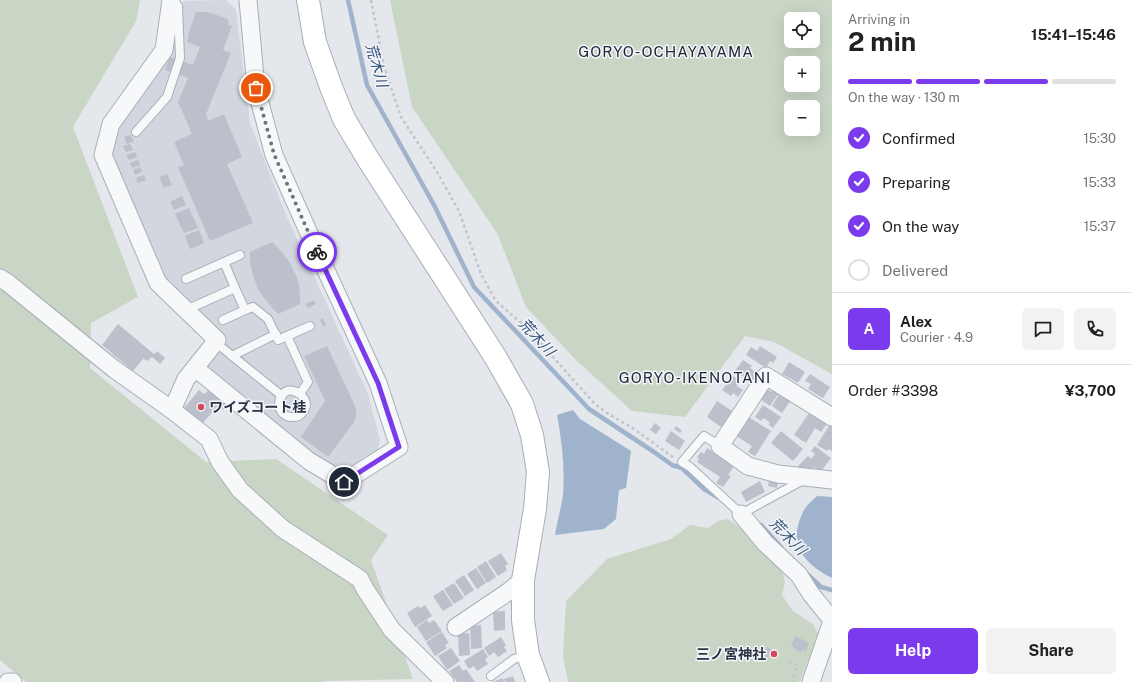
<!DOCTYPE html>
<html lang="en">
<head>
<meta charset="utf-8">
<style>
  body { margin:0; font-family:"Public Sans","Noto Sans JP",sans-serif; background:#f2f2f2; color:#202124; height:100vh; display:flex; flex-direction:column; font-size:15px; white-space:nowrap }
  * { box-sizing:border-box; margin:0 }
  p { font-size:13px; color:#757577 }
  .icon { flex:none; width:22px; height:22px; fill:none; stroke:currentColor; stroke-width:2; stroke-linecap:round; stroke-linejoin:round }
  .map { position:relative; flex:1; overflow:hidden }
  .side { display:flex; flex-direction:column; background:#fff; width:300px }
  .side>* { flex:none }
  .controls { position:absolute; left:784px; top:12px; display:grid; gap:8px }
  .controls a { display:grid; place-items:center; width:36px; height:36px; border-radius:6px; background:#fff; box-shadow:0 4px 16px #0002; font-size:20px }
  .pin { position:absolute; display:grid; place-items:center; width:34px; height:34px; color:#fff; margin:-17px; border:2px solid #fff; border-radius:50%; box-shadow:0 1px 4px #0007 }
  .courier { position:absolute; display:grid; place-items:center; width:40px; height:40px; margin:-20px; border:3px solid #7c3aed; border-radius:50%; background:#fff; color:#222; box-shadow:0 1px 5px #0007 }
  .headline em { font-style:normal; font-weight:700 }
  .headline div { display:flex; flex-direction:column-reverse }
  .headline { display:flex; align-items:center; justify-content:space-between; height:68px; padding:0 16px }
  h1 { font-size:26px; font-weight:700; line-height:30px }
  .bar { display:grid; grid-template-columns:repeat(4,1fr); gap:6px 4px; align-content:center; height:48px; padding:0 16px }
  .bar i { height:5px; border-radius:3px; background:#e0e0e0 }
  .bar .active { background:#7c3aed }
  .bar p { grid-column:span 4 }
  .line { display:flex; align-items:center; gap:10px; padding:0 16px; border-top:1px solid #e0e0e0 }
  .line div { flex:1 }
  .round { display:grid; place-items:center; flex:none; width:42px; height:42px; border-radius:6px; background:#f2f2f2 }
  ol { padding:0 16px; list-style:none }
  li { display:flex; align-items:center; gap:12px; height:44px }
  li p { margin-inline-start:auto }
  li .icon { padding:4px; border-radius:50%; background:#7c3aed; color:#fff; stroke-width:4 }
  li:last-child { color:#757577 }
  li i { width:22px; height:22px; border:2px solid #e0e0e0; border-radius:50% }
  .cta { display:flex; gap:8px; margin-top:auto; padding:8px 16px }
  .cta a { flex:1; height:46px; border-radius:6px; background:#7c3aed; color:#fff; font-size:16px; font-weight:700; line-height:46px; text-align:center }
  .cta a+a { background:#f2f2f2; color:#202124 }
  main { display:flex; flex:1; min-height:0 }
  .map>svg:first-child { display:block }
  .built { fill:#d2d6de }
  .green { fill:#c9d6c5; fill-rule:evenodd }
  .water { fill:#9fb4cc }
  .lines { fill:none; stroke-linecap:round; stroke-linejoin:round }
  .stream { stroke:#9fb4cc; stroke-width:4.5 }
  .building { fill:#bbc0ca }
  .lane-casing { stroke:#a9aeb7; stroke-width:10 }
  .street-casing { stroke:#a9aeb7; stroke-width:19 }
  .secondary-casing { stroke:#a9aeb7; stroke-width:24 }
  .path { stroke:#c2c5cb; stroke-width:2.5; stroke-dasharray:3 3; stroke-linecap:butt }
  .lane { stroke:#f7f8fa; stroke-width:8 }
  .street { stroke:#f7f8fa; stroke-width:17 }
  .secondary { stroke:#fff; stroke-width:22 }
  .done { stroke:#6c737f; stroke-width:4; stroke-dasharray:0 7.2 }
  .route { stroke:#7c3aed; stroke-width:5 }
  .poi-dot { fill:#d1495b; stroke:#f4f6f9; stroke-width:1.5 }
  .labels { text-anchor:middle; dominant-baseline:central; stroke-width:3; stroke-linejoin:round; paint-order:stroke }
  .poi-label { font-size:14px; font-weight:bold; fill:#2b3445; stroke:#f4f6f9; text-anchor:start }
  .neighbourhood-label { font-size:15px; letter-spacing:1px; fill:#1d2536; stroke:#f4f6f9 }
  .water-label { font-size:15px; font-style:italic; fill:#34527a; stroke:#f4f6f9 }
</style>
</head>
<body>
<main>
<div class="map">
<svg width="832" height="682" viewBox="0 0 832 682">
  <rect width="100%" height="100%" fill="#e4e7ec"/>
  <polygon class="built" points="226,0 236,10 250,123 286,215 368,394 380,440 377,452 349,471 337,471 308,453 209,371 208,361 224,340 160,273 108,153 113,130 168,55 175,9 184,1"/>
  <g class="green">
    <polygon points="0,0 140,0 136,21 73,127 138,297 91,323 90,368 206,462 276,459 388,535 371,560 413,679 324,681 324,682 26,682 0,660"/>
    <path d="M390,0H832V374L774,342L745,336L685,417L632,411L577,361L526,307L497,233L412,107ZM791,19H813V41H791ZM791,63H813V85H791ZM791,107H813V129H791Z"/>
    <polygon points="728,519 742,529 782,569 785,583 782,595 793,611 813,624 819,635 812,651 800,682 568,682 563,657 566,601 607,559 671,539 690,525 708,528 718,521"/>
  </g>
  <g class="water">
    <path d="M573,410L580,419L631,451L626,488L619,490L616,519L604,529L555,535C557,522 561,509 563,495C565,468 562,442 557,415Z"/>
    <path d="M817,496L832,497V578C819,572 806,562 799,549C793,538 799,517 806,507C809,503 813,500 817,496Z"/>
  </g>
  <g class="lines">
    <g class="stream">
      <polyline points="348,0 367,85 434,205 474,287 589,409 654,452 672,465 682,468 704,489 719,498"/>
      <polyline points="761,525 781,547"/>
      <polyline points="806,573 821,587 832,590"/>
    </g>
  </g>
  <g class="building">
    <polygon points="196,12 206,12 217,15 229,20 228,25 232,26 223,50 231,53 206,114 208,121 224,114 242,157 227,164 253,223 210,241 178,167 184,165 174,142 192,134 178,102 188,78 165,70 170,57 193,65 200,47 187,42 189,36 188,35"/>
    <polygon points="130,135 134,141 127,144 124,137"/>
    <polygon points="130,144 133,150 126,152 123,146"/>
    <polygon points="135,152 137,157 129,160 126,155"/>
    <polygon points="138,160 140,165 132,168 130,163"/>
    <polygon points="140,167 142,172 135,175 133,170"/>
    <polygon points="167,174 172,185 164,188 159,177"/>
    <polygon points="144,175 146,180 138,183 136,178"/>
    <polygon points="182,196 186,205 174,210 170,202"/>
    <polygon points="189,208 198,228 184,233 175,214"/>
    <polygon points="199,230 204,243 190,249 185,236"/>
    <polygon points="272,242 281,251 290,263 297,278 300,292 300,304 278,314 268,303 259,291 254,278 250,264 250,252"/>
    <polygon points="314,300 316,304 308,308 305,304"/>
    <polygon points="323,318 326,325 323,327 320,320"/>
    <polygon points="118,324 154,354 157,351 165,358 160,364 152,357 147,361 144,359 144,358 133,371 102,345"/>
    <polygon points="327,346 354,404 356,410 356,416 354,422 328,457 301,437 325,401 304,356"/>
    <polygon points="760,346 777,357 773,363 770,361 766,368 746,355 751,347 757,351"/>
    <polygon points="743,360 752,366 750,368 757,373 751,382 735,371"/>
    <polygon points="789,362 805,372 798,383 782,374"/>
    <polygon points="810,374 830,387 823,398 808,389 811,384 805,381"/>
    <polygon points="733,376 740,381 737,386 743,390 738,397 733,393 731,396 722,390"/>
    <polygon points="767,389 771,392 774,389 779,393 770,406 760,399"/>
    <polygon points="199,390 204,394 209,390 227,405 223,410 218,406 202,424 184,408"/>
    <polygon points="780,393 791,400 782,413 772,406"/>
    <polygon points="717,401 732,411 721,427 707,417"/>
    <polygon points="763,405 781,417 773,428 769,425 770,423 764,418 761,421 755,417"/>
    <polygon points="809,413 827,424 821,432 815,428 806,443 794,435"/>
    <polygon points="747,416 771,431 755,456 748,452 752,446 735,435"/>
    <polygon points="655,423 661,428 656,434 650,430"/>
    <polygon points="830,424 832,425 832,451 829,449 827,451 817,445"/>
    <polygon points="676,426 682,431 680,433 674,429"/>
    <polygon points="671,431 685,441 679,450 665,441"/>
    <polygon points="781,431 803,449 793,461 771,443"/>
    <polygon points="815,446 831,458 820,473 814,467 811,470 796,468 808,456 811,459 815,454 811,451"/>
    <polygon points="707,448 734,466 728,475 731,476 723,487 716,483 720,477 697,462 699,459 697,457 701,452 704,454"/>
    <polygon points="769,480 778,482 777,488 768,486"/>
    <polygon points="760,481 765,492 746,502 741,492"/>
    <polygon points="501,553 508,564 505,566 507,570 498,576 488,561"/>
    <polygon points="486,561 496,577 487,583 477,567"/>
    <polygon points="476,568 486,583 477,589 467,574"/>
    <polygon points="464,575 474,590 465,596 455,581"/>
    <polygon points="454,583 464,598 454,604 444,589"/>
    <polygon points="443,590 453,605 443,611 433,596"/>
    <polygon points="425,605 432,616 415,627 407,613 418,606 420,608"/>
    <polygon points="505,611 505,630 494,631 493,612"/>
    <polygon points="427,620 429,623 434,620 442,631 426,641 417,627"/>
    <polygon points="481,625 482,648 471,649 470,626"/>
    <polygon points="442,632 449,643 445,645 447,648 435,656 426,642"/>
    <polygon points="469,633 470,655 459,656 458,634"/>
    <polygon points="795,636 809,643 806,651 802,650 801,652 793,648 794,646 791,645"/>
    <polygon points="501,637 506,645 504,647 507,651 498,657 494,652 489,656 484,648"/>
    <polygon points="767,647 772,650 766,661 761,659"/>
    <polygon points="451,648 460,661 447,670 438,656"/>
    <polygon points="483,649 488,657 485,659 488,664 477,671 474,666 469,669 464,661"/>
    <polygon points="459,665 463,671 466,669 475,682 457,682 449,671"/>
    <polygon points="513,676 515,682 505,682 504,679"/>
    <polygon points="503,678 504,682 492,682"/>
  </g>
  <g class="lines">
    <defs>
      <g id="lane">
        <polyline points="136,132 167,97 180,58 178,6 174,1"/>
        <polyline points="224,262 235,288"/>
        <polyline points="186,279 240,255"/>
        <polyline points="186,310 235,288 245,310 253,307 268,319 278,340 310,326"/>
        <polyline points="223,320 245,310"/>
        <path d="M287,336L308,382L300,394C276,379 271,419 294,417C300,417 306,410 306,404C306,400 303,397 300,394"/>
        <polyline points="215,342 282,396"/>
        <polyline points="232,356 276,334"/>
        <polyline points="720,446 704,436 682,462 690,467 741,514 805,479"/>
        <polyline points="491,676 514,659 527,655"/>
      </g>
      <g id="street">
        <polyline points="171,0 164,50 111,124 103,155 158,283 217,340 186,379 172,410"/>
        <polyline points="0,278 8,283 114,369 172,410 209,439 220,462 240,490 283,529 360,579 365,589 392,630 445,682"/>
        <polyline points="195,368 309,461 344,482 399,447 378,383 312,240 274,155 256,88 248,0"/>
        <polyline points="832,417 766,376 720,446 748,466 778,474 832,480"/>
        <polyline points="741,514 765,543 799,575 811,594 832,620"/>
        <polyline points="456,627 508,592 523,580"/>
        <polyline points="8,682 13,682"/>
        <polyline points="811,682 832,621"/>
      </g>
      <polyline id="secondary" points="308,0 315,42 331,87 344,119 368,159 496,358 522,404 532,435 538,472 535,509 523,580 523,620 528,655 538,682"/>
    </defs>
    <use href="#lane" class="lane-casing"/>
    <use href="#street" class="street-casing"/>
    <use href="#secondary" class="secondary-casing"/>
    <g class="path">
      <polyline points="371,0 384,66 401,117 437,172 459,211 481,274 496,301 529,330 594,403 607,413 634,429 673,457"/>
      <polyline points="789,662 797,665 792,682"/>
    </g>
    <use href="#lane" class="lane"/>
    <use href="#street" class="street"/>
    <use href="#secondary" class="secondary"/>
  </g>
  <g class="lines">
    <polyline class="done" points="256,88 274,154 317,252"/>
    <polyline class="route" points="317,252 378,383 399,447 344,482"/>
  </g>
  <g class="poi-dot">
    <circle cx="201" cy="407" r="4"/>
    <circle cx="774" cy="654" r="4"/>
  </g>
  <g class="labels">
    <g class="poi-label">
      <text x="209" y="407">ワイズコート桂</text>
      <text x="766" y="654" text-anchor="end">三ノ宮神社</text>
    </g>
    <g class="neighbourhood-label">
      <text x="666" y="51">GORYO-OCHAYAYAMA</text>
      <text x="695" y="377">GORYO-IKENOTANI</text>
    </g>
    <g class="water-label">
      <text transform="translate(377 65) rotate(74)">荒木川</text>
      <text transform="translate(537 337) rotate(47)">荒木川</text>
      <text transform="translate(788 536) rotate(46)">荒木川</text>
    </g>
  </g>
</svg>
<div class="controls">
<a><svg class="icon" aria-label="locate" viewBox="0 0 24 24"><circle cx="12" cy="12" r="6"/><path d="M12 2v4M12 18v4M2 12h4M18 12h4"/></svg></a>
<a>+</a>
<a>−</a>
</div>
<div class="pin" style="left:256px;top:88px;background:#ea580c"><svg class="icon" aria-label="bag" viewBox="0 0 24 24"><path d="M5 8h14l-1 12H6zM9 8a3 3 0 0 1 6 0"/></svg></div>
<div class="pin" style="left:344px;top:482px;background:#1f2937"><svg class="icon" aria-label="home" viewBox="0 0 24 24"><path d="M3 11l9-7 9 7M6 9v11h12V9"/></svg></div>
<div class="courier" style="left:317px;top:252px"><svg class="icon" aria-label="bike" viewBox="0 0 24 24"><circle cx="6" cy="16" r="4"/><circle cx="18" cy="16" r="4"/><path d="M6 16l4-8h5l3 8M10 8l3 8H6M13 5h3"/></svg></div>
</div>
<section class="side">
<div class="headline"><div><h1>2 min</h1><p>Arriving in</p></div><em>15:41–15:46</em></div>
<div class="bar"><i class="active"></i><i class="active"></i><i class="active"></i><i></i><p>On the way · 130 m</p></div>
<ol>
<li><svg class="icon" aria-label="check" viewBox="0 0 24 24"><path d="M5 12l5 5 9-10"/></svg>Confirmed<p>15:30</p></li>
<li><svg class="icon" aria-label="check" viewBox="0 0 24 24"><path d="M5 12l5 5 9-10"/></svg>Preparing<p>15:33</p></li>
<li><svg class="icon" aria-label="check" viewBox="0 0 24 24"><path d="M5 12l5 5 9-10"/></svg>On the way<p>15:37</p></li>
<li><i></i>Delivered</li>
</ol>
<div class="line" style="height:72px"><b class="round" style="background:#7c3aed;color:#fff">A</b><div><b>Alex</b><p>Courier · 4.9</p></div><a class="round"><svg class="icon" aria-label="chat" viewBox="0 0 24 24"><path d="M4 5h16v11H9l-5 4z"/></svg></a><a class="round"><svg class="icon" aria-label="phone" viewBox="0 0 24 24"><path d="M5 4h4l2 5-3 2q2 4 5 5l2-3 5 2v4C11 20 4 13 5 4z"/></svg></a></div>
<div class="line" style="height:52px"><div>Order #3398</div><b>¥3,700</b></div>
<div class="cta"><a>Help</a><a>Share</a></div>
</section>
</main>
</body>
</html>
